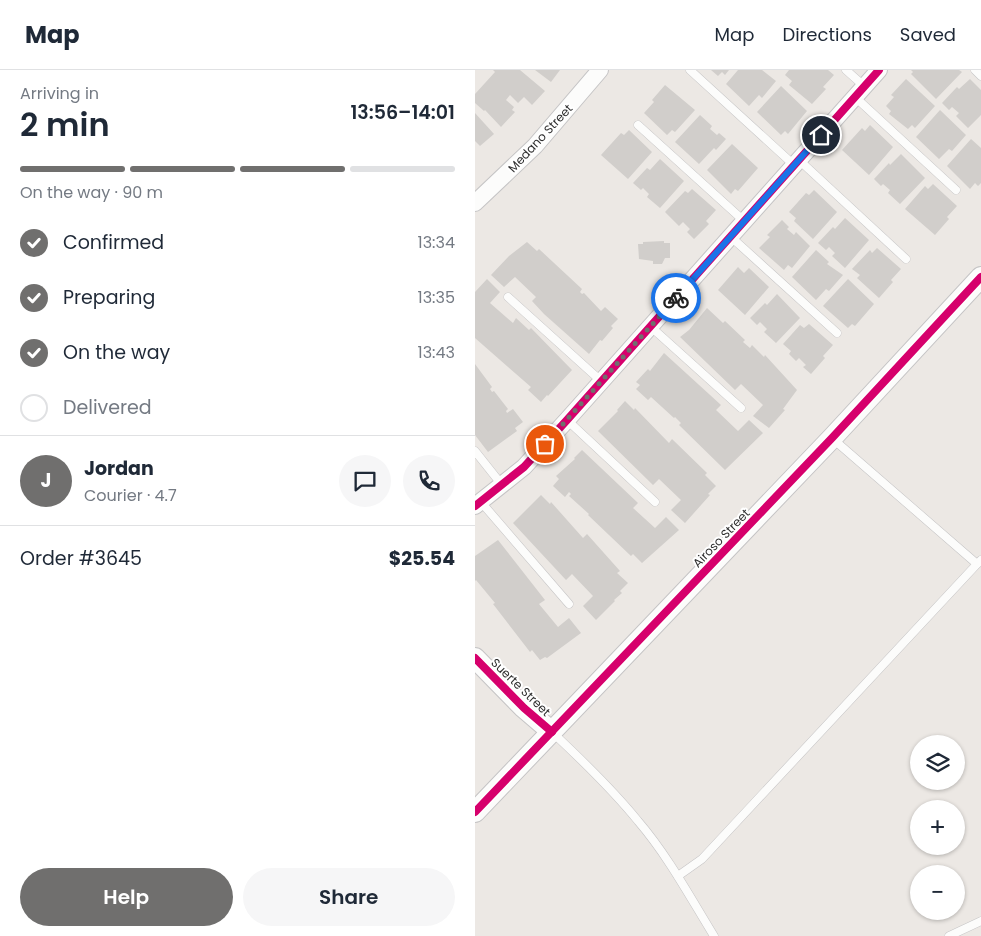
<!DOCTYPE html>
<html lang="en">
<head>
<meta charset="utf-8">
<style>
  body { margin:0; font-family:Poppins,sans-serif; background:#f6f6f7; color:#1f2937; height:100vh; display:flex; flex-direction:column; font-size:19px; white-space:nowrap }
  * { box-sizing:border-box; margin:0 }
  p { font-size:16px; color:#747a83 }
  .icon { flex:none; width:28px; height:28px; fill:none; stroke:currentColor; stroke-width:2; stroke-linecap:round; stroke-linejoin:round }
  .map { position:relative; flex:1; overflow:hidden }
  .sheet { display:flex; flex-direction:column; background:#fff; width:475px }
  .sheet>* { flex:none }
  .tools { position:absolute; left:435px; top:665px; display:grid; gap:10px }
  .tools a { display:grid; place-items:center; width:55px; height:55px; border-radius:50%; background:#fff; box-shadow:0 1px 4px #0004; font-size:25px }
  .pin { position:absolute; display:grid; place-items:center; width:42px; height:42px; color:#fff; margin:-21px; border:2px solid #fff; border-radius:50%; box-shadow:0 1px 5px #0007 }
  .courier { position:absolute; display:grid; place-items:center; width:50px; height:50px; margin:-25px; border:4px solid #1a73e8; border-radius:50%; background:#fff; color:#222; box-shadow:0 1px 6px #0007 }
  .summary em { font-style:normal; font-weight:600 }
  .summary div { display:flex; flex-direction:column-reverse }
  .summary { display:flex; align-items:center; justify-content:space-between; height:85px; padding:0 20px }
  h1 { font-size:32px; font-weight:600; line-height:38px }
  .bar { display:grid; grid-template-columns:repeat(4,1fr); gap:8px 5px; align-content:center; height:60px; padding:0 20px }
  .bar i { height:6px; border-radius:4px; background:#e0e1e3 }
  .bar .selected { background:#706f6e }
  .bar p { grid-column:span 4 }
  .line { display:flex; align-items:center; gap:12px; padding:0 20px; border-top:1px solid #e0e1e3 }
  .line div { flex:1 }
  .round { display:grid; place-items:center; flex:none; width:52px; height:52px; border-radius:26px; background:#f6f6f7 }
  ol { padding:0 20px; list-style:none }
  li { display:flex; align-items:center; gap:15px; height:55px }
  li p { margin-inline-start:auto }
  li .icon { padding:5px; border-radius:50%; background:#706f6e; color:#fff; stroke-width:4 }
  li:last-child { color:#747a83 }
  li i { width:28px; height:28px; border:2px solid #e0e1e3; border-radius:50% }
  .button { display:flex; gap:10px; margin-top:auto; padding:10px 20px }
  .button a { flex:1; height:58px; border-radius:30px; background:#706f6e; color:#fff; font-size:20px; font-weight:600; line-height:58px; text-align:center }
  .button a+a { background:#f6f6f7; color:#1f2937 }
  header { display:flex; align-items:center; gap:30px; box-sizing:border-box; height:70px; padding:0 25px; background:#fff; border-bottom:1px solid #e0e1e3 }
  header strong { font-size:24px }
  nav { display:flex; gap:28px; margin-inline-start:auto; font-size:18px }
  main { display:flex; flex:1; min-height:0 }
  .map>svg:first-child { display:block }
  .building { fill:#d1cecb }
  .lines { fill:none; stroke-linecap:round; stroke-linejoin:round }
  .service-casing { stroke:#c5c4c5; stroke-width:9 }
  .minor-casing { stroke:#c5c4c5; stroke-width:18 }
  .tertiary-casing { stroke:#c5c4c5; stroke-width:22 }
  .service { stroke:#fcfcfb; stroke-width:8 }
  .minor { stroke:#fcfcfb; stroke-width:16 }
  .tertiary { stroke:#fcfcfb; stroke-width:20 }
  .cycleway-casing { stroke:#fff; stroke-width:11 }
  .cycleway { stroke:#d6006c; stroke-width:8 }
  .done { stroke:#706f6e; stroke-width:5; stroke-dasharray:0 9 }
  .route { stroke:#1a73e8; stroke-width:6 }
  .labels { text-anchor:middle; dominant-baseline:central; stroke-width:4; stroke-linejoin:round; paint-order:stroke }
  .street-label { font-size:12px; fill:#2e2e2e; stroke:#fff }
</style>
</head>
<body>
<header>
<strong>Map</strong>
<nav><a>Map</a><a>Directions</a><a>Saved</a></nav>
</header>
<main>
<section class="sheet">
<div class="summary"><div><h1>2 min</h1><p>Arriving in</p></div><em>13:56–14:01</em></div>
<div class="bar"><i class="selected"></i><i class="selected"></i><i class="selected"></i><i></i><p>On the way · 90 m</p></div>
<ol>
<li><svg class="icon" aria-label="check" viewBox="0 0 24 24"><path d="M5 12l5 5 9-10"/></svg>Confirmed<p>13:34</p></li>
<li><svg class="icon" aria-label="check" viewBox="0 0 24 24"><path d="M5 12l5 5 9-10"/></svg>Preparing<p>13:35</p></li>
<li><svg class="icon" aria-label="check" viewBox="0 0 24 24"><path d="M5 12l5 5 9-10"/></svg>On the way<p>13:43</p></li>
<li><i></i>Delivered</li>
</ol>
<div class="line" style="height:90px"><b class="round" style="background:#706f6e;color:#fff">J</b><div><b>Jordan</b><p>Courier · 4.7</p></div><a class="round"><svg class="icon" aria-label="chat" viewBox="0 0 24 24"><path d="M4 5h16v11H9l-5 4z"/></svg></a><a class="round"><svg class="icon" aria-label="phone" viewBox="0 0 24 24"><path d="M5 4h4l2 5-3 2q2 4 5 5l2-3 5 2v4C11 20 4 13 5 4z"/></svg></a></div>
<div class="line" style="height:65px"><div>Order #3645</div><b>$25.54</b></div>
<div class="button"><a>Help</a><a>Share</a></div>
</section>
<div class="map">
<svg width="506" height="866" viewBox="0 0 506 866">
  <rect width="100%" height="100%" fill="#ece8e4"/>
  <g class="building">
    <polygon points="18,0 45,0 70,21 57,35 49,27 43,33 35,25 31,30 39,37 37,40 40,42 26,57 10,40 9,41 0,33 0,24 20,2"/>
    <polygon points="60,0 85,0 76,12"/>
    <polygon points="236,0 254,0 250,5 247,2 243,6"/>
    <polygon points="263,0 287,0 301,11 287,28 284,25 274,36 251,14"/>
    <polygon points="314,0 353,0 359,5 348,17 351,19 337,34 314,15 317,11 310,5"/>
    <polygon points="436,0 484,0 487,2 461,29 436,4 438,2"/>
    <polygon points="431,9 460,36 440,58 437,55 433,59 414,44 416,41 411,36 419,27 416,25"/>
    <polygon points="495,9 506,20 506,45 493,58 481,46 484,43 477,37 474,40 467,33 482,17 484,19"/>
    <polygon points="190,15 220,40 200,62 197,60 192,65 169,43 179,32 177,30"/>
    <polygon points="306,16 332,41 313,64 310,61 306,65 282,42"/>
    <polygon points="465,40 491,65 477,81 474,79 464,89 441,67"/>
    <polygon points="0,43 19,64 5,76 0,71"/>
    <polygon points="225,45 237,56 235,59 242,65 244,63 251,69 241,80 239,78 224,94 200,72"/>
    <polygon points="395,55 418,77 394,105 367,80 387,58 390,61"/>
    <polygon points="154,60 177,82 153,109 126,85 146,63 149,65"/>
    <polygon points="496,69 506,78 506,113 503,116 500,113 495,119 472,96"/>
    <polygon points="257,74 283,98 263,121 260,119 256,124 232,100"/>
    <polygon points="426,84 450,108 425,134 413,123 415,120 408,114 406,116 399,109 414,93 415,95"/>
    <polygon points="185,89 209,111 185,138 172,127 174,124 168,118 166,120 158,113 172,98 175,100"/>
    <polygon points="458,114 482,136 472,147 474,149 460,165 430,139 450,116 453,119"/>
    <polygon points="217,119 241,140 231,151 234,154 219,169 212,162 215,159 208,152 204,156 190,142 210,121 213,123"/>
    <polygon points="339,120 362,142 338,169 319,151 321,148 314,142 331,123 334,125"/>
    <polygon points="370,148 394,170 370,198 357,186 360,183 354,177 351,180 343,173 358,157 360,159"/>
    <polygon points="307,150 314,157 312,159 319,165 321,162 335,176 317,198 313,195 309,200 284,178 295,167 292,165"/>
    <polygon points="189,171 189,173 195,173 195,188 190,188 187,194 178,194 178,191 164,189 163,174 168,174 168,172"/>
    <polygon points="52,172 62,181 64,179 107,219 105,222 107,224 109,223 126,241 130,237 143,249 136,256 138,258 127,271 125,270 114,284 69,244 57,231 61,227 40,207 29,217 16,205 34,186"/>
    <polygon points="402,178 426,199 416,210 418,212 404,228 382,208 385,205 377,199 395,180 397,183"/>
    <polygon points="341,180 354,192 352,194 368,205 354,221 351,219 341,230 317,207"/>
    <polygon points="263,197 269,203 274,198 294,217 270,245 243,220"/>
    <polygon points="12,209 25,222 15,233 38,253 41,248 54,260 56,258 97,300 73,326 72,325 66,332 53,320 56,317 0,268 0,222"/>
    <polygon points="373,209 399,234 380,256 377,254 373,258 348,236"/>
    <polygon points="302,224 325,248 301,273 289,262 292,259 285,252 282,255 275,248 290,233 292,235"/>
    <polygon points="232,238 248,253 250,251 270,270 268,272 275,278 277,275 289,287 290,285 322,320 308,339 310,340 294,358 278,346 288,335 266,314 260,320 205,267 214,260"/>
    <polygon points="334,254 358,275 348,286 350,288 336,304 328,297 331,295 324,288 321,291 314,284 316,281 308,274 325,255 329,258"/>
    <polygon points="189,283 246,335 241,340 263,361 274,350 288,363 250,400 204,355 206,353 200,347 199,348 176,327 173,330 161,319 165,315 161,312 173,299 175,301"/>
    <polygon points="0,294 17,317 15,319 17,322 19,321 33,339 31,341 32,343 38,339 48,352 40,358 42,361 13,382 0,365"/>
    <polygon points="150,331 159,340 160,338 194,373 197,369 232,403 230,405 241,416 233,424 235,425 210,453 196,440 206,430 184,409 178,415 123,361 143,341 142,340"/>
    <polygon points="107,380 163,433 158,438 180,458 191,447 204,460 167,493 158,484 156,486 113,445 114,444 94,426 96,424 94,422 90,427 78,416 84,409 81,406 100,389 99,388"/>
    <polygon points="66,425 75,434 76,432 108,468 112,464 145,501 142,503 153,513 145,521 147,523 139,530 140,531 121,550 108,536 118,526 97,504 91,510 38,453"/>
    <polygon points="23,470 70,530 64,534 83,557 94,548 106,563 72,588 70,587 65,590 57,580 55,582 18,534 20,533 1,510 0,511 0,486"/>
  </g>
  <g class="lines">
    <defs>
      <g id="service">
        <polyline points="215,0 319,95"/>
        <polyline points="371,0 389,16"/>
        <polyline points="500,0 506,6"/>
        <polyline points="380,27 481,120"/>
        <polyline points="163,55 269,151"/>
        <polyline points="324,90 431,189"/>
        <polyline points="256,167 362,263"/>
        <polyline points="33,227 126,311"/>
        <polyline points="176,257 266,338"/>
        <polyline points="92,350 180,432"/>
        <polyline points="358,369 502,494 506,490"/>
        <polyline points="0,381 27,415"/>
        <polyline points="6,432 94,534"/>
        <path d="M78,663C108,691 137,719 163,751C193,786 215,827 239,866"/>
        <polyline points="203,806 227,789 502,494"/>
        <polyline points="474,866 506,851"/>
      </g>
      <g id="minor">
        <polyline points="0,133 60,76 125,0"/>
        <polyline points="0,436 49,397 92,350 404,0"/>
      </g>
      <g id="tertiary">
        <polyline points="0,588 49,638 77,662"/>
        <polyline points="0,742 357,368 506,207"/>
      </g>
    </defs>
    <use href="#service" class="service-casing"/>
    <use href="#minor" class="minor-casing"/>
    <use href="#tertiary" class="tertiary-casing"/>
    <use href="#service" class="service"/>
    <use href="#minor" class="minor"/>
    <use href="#tertiary" class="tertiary"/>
    <defs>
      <g id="cycleway">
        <polyline points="0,436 49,397 92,350 404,0"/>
        <polyline points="0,588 49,638 77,662"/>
        <polyline points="0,742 357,368 506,207"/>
      </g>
    </defs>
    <use href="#cycleway" class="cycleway-casing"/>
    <use href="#cycleway" class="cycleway"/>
  </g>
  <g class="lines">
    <polyline class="done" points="70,374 201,228"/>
    <polyline class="route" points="201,228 346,65"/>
  </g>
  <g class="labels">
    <g class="street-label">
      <text transform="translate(65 68) rotate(-47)">Medano Street</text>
      <text transform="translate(246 468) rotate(-46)">Airoso Street</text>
      <text transform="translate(46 617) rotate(44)">Suerte Street</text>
    </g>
  </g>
</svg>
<div class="tools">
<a><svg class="icon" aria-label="layers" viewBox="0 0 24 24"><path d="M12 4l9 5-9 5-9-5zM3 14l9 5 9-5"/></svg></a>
<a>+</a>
<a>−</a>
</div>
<div class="pin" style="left:70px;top:374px;background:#ea580c"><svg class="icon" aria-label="bag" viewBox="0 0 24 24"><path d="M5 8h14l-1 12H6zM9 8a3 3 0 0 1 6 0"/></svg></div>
<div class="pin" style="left:346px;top:65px;background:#1f2937"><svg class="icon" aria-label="home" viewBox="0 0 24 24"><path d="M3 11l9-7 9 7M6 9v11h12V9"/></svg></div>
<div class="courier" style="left:201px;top:228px"><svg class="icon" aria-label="bike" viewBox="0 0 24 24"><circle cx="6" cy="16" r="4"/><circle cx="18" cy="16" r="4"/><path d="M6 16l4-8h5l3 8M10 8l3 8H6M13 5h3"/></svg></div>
</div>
</main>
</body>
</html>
